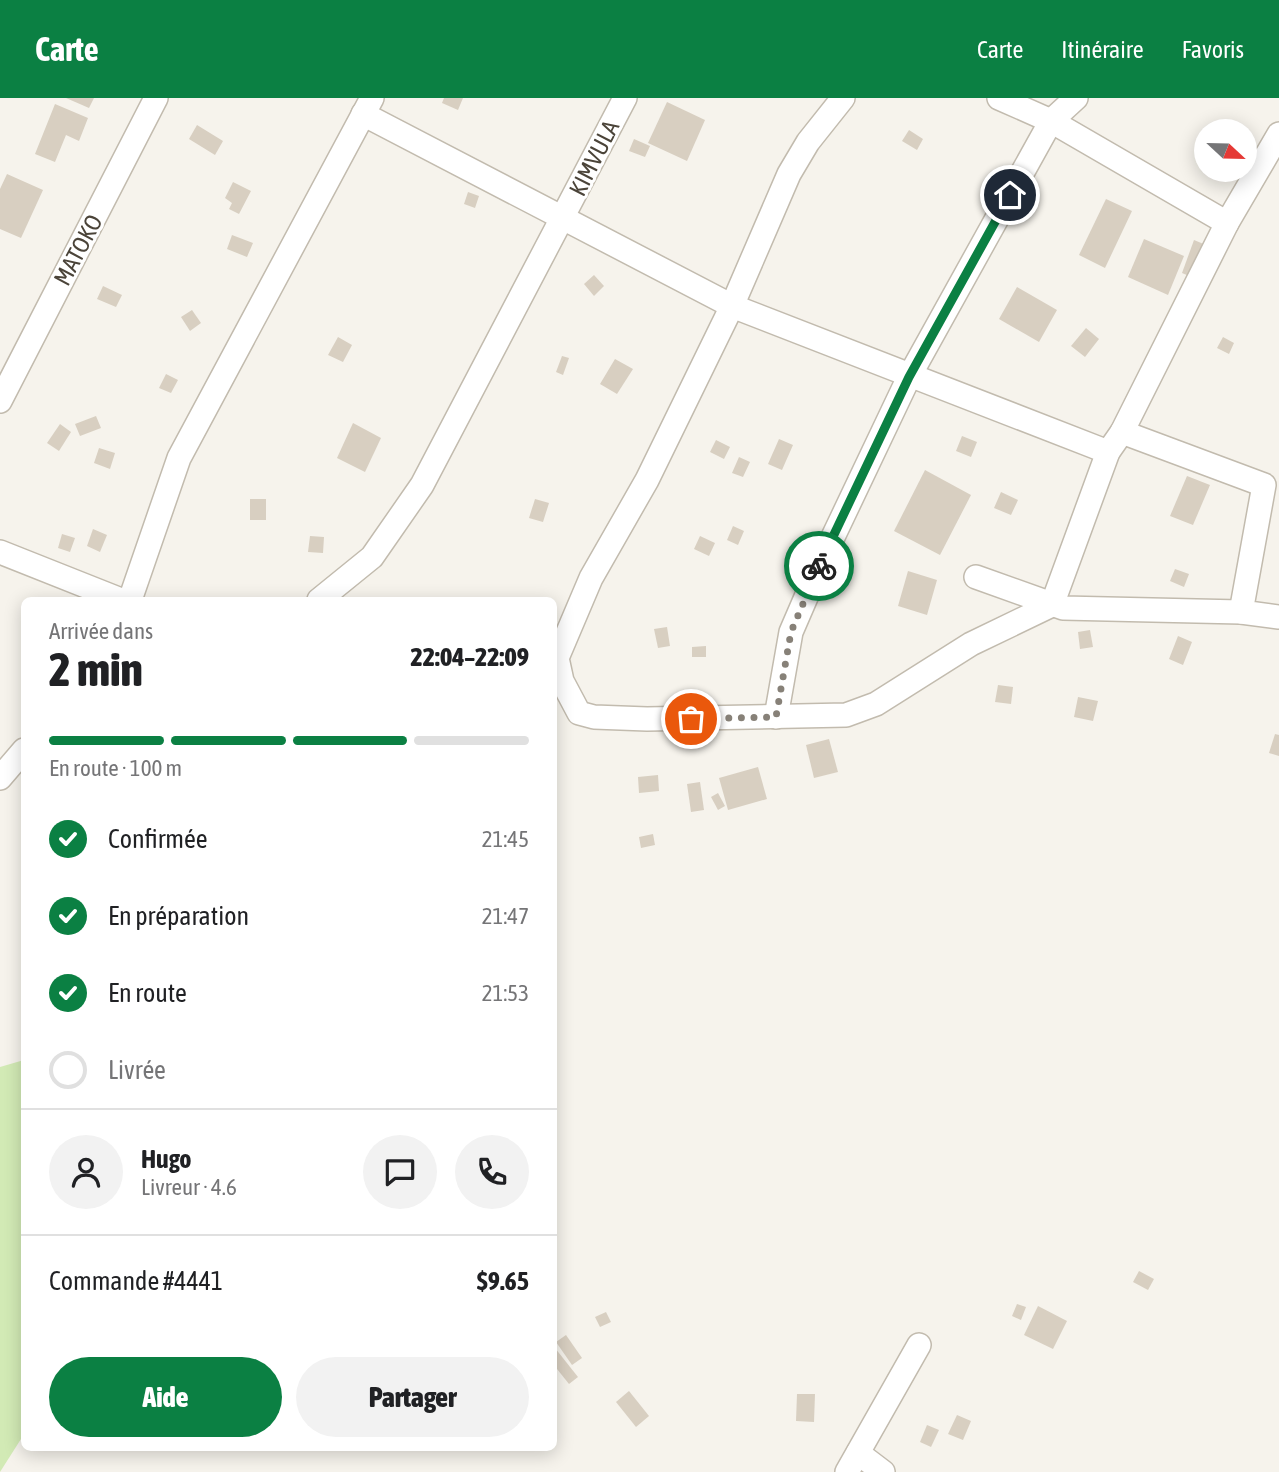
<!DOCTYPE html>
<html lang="fr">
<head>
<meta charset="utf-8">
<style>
  body { margin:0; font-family:"Asap Condensed",sans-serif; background:#f2f2f2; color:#202124; height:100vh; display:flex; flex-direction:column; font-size:26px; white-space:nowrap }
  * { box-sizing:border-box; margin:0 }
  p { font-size:23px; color:#757577 }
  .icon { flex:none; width:38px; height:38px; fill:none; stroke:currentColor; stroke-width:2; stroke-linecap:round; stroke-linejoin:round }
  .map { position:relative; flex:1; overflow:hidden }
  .sheet { position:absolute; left:21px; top:499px; width:536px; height:854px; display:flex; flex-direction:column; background:#fff; border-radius:10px; box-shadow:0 4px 18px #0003 }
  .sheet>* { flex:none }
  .needle { width:46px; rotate:112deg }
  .controls { position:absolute; left:1194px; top:21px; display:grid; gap:14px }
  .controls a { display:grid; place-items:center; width:63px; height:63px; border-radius:50%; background:#fff; box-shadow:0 4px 18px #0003; font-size:35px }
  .pin { position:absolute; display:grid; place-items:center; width:60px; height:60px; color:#fff; margin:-30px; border:4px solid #fff; border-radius:50%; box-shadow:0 2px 7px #0007 }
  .courier { position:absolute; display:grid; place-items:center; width:70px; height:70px; margin:-35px; border:5px solid #0b8043; border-radius:50%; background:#fff; color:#222; box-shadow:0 2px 9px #0007 }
  .head em { font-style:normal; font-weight:800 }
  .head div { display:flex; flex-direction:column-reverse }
  .head { display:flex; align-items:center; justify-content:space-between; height:119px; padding:0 28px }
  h1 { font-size:46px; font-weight:800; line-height:52px }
  .bar { display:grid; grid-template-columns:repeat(4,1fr); gap:10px 7px; align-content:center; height:84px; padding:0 28px }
  .bar i { height:9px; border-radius:5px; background:#e0e0e0 }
  .bar .selected { background:#0b8043 }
  .bar p { grid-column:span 4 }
  .line { display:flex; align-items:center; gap:18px; padding:0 28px; border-top:2px solid #e0e0e0 }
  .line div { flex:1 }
  .round { display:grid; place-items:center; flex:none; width:74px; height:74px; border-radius:37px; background:#f2f2f2 }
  ol { padding:0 28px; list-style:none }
  li { display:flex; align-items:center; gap:21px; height:77px }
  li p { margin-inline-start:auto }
  li .icon { padding:7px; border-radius:50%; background:#0b8043; color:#fff; stroke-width:4 }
  li:last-child { color:#757577 }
  li i { width:38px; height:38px; border:4px solid #e0e0e0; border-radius:50% }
  .action { display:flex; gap:14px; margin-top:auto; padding:14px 28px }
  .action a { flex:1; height:80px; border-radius:42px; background:#0b8043; color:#fff; font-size:28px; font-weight:800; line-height:80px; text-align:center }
  .action a+a { background:#f2f2f2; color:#202124 }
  header { display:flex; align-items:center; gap:42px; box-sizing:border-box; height:98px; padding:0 35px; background:#0b8043; color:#fff }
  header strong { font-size:33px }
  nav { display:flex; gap:38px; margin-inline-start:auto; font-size:24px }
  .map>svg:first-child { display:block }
  .grass { fill:#d2eab5 }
  .building { fill:#d8cfc1 }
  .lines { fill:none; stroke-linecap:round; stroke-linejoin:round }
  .street-casing { stroke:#c2bbae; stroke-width:26 }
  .street { stroke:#fff; stroke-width:23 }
  .done { stroke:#878178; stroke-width:7; stroke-dasharray:0 12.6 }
  .route { stroke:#0b8043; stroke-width:9 }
  .labels { text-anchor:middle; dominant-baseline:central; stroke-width:6; stroke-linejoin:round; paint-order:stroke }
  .street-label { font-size:24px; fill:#4b4439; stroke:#fff }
</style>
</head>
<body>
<header>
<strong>Carte</strong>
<nav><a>Carte</a><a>Itinéraire</a><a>Favoris</a></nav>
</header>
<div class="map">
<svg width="1279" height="1374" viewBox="0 0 1279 1374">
  <rect width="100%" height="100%" fill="#f6f3ec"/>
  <polygon class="grass" points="24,962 21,1341 0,1374 0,969"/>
  <g class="building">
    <polygon points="66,0 94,0 89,10"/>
    <polygon points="444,0 463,0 458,12 442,5"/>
    <polygon points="667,4 705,22 687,63 648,45"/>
    <polygon points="55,6 88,20 79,43 66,37 55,64 35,56"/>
    <polygon points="197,27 223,43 215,57 189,41"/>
    <polygon points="909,32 923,41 917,52 902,43"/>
    <polygon points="634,41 650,48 645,59 629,53"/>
    <polygon points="7,76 43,92 21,140 0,131 0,91"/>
    <polygon points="233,84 251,93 239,116 229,111 232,105 225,100"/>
    <polygon points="468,94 479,98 475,110 464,106"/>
    <polygon points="1106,101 1132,113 1105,170 1079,157"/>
    <polygon points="232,137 253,145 247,159 227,151"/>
    <polygon points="1144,141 1184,158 1168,197 1128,179"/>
    <polygon points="1194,142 1206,147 1194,180 1182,175"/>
    <polygon points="594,177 604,188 594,198 584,186"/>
    <polygon points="103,188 122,197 116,209 97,201"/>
    <polygon points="1017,189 1057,212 1039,244 999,221"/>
    <polygon points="192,212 201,225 190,233 181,219"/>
    <polygon points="1086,230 1099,241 1085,259 1071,248"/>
    <polygon points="338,239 352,247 343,264 328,257"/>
    <polygon points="1223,239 1234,245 1229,256 1217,250"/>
    <polygon points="562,258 569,260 563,277 556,274"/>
    <polygon points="615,261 633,271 617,296 600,286"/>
    <polygon points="166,276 178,282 171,295 159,290"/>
    <polygon points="96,318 101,330 80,338 75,326"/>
    <polygon points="353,325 381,340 365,374 337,360"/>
    <polygon points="60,326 71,334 59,353 47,345"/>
    <polygon points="962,338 977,344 971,359 956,353"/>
    <polygon points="779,341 793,347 782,372 768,366"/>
    <polygon points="716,342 730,349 724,361 710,354"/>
    <polygon points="99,350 115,355 110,371 94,365"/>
    <polygon points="739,359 750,364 743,379 732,375"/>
    <polygon points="925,372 971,397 940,457 894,433"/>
    <polygon points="1187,378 1210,387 1193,427 1170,418"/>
    <polygon points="1001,394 1018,402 1011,417 994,410"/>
    <rect x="250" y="401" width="16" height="21"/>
    <polygon points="535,401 549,405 543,424 529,420"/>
    <polygon points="733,428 744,433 738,447 727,442"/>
    <polygon points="93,431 107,437 100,454 87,448"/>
    <polygon points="62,436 75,440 70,454 58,450"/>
    <polygon points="310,438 324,439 323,455 308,454"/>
    <polygon points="700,438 715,445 709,458 694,451"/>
    <polygon points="1175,471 1189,476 1184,489 1170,483"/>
    <polygon points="908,473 937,482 927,517 898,508"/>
    <polygon points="667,529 670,548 658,550 654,531"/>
    <polygon points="1090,532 1093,549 1080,551 1078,534"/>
    <polygon points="1178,538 1192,544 1183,567 1169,561"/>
    <polygon points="706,548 706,559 692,559 692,549"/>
    <polygon points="998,587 1013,589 1011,606 995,604"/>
    <polygon points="1078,599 1098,603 1093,623 1074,619"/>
    <polygon points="1275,636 1279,637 1279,658 1269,655"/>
    <polygon points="829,641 838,674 814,680 806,647"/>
    <polygon points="758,669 767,701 728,712 719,680"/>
    <polygon points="658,677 659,693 639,695 638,679"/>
    <polygon points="700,684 704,712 691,714 687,686"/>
    <polygon points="718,695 725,708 718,712 711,699"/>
    <polygon points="653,736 655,747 641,750 639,739"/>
    <polygon points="1139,1173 1154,1181 1148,1192 1133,1184"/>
    <polygon points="1017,1206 1026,1209 1021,1222 1012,1218"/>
    <polygon points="1038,1208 1067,1223 1053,1251 1024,1237"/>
    <polygon points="606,1214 611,1224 600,1229 595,1219"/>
    <polygon points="566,1237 582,1260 572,1267 556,1244"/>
    <polygon points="555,1250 578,1279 569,1286 553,1266"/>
    <polygon points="629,1293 649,1318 636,1329 616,1304"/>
    <polygon points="797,1296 815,1296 814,1324 796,1323"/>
    <polygon points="957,1317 971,1323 963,1342 948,1336"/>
    <polygon points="927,1327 939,1332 931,1349 920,1344"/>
  </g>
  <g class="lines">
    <defs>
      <g id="street">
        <polyline points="843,0 808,44 789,76 732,208 647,382 591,480 557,560 562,583 579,615 594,619 647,621 846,617 876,606 971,546 1052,507 1108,354 1122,334 1227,125 1279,36"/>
        <polyline points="999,0 1051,23 1227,125"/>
        <polyline points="363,16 732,208 1108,354"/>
        <polyline points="0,303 156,0"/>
        <polyline points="1122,334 1264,387 1241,514 1279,519"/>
        <polyline points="0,454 121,502"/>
        <polyline points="976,479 1063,510 1241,514"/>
        <polyline points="130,502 179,360 372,0"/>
        <polyline points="319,502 372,459 422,387 625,0"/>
        <polyline points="776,619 791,534 823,460 909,279 1051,23 1076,0"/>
        <polyline points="0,680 24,652"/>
        <polyline points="858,1355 883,1374"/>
        <polyline points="847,1374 919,1247"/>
      </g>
    </defs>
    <use href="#street" class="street-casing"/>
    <use href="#street" class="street"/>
  </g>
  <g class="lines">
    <polyline class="done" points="691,621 776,619 791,534 819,468"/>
    <polyline class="route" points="819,468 909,279 1010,97"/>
  </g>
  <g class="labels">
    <g class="street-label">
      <text transform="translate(594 60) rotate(-63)">KIMVULA</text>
      <text transform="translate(78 152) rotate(-62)">MATOKO</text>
    </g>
  </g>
</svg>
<div class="controls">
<a><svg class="needle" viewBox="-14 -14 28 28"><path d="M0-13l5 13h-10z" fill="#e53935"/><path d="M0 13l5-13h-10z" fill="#757577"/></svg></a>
</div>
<div class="pin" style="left:691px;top:621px;background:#ea580c"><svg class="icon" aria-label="bag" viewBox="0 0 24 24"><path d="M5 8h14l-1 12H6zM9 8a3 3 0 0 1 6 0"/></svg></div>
<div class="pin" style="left:1010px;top:97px;background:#1f2937"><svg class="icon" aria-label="home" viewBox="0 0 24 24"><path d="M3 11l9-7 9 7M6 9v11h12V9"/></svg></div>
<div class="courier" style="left:819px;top:468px"><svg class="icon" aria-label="bike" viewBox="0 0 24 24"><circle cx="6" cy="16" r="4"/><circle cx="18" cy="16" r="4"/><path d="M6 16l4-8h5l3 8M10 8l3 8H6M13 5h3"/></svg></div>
<section class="sheet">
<div class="head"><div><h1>2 min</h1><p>Arrivée dans</p></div><em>22:04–22:09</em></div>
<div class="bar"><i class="selected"></i><i class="selected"></i><i class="selected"></i><i></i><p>En route · 100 m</p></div>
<ol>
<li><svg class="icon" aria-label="check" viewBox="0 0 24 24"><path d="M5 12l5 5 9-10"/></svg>Confirmée<p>21:45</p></li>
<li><svg class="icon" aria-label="check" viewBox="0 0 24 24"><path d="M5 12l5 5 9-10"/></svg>En préparation<p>21:47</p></li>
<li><svg class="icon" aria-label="check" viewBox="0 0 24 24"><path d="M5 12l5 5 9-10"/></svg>En route<p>21:53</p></li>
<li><i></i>Livrée</li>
</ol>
<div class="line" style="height:126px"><a class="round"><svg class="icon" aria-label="person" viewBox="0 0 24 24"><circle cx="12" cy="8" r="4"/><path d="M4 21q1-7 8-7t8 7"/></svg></a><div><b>Hugo</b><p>Livreur · 4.6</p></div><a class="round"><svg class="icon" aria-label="chat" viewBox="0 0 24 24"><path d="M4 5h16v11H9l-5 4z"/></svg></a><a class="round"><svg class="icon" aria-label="phone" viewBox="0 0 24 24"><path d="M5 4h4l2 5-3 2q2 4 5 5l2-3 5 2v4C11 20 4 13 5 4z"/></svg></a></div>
<div class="line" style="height:91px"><div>Commande #4441</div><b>$9.65</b></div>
<div class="action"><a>Aide</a><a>Partager</a></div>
</section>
</div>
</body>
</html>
